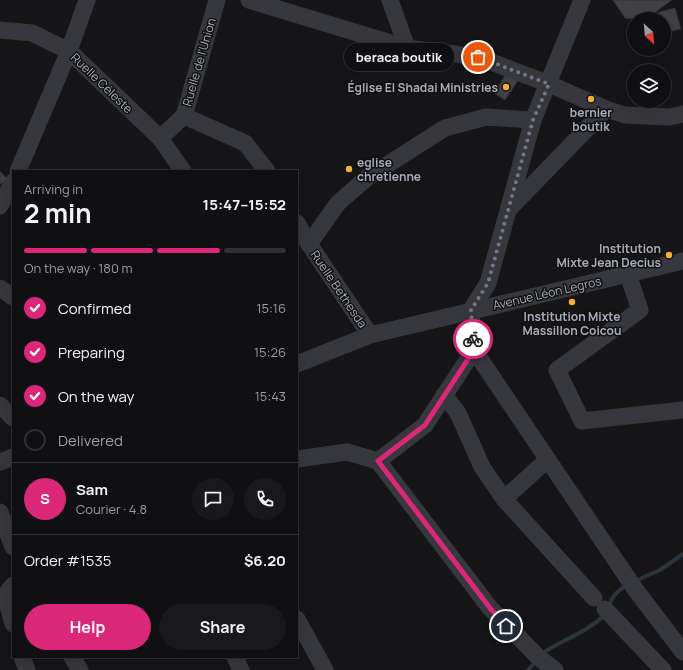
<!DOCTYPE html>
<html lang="en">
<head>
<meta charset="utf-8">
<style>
  body { margin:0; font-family:Manrope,sans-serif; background:#19191b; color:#f1f3f6; height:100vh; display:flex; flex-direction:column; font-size:15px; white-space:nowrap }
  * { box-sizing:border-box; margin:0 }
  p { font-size:13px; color:#9c9d9f }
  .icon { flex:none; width:22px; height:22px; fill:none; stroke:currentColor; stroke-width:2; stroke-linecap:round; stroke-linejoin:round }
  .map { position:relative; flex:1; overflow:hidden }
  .drawer { position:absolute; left:12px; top:170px; width:286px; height:488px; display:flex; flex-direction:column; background:#101012; border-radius:0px; box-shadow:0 4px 16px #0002,0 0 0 1px #303032 }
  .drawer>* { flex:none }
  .needle { width:26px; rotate:154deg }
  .tools { position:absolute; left:627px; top:12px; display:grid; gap:8px }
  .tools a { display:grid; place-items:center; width:44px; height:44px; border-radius:50%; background:#101012; box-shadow:0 4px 16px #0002,0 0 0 1px #303032; font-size:20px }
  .pin { position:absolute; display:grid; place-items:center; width:34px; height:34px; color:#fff; margin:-17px; border:2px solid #fff; border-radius:50%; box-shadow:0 1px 4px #0007 }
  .courier { position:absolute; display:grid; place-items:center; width:40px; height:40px; margin:-20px; border:3px solid #db2777; border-radius:50%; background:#fff; color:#222; box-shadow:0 1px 5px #0007 }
  .bubble { position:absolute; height:28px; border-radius:14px; background:#101012; box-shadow:0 4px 16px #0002,0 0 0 1px #303032; font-size:13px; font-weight:700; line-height:28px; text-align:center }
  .headline em { font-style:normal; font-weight:700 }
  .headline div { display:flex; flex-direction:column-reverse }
  .headline { display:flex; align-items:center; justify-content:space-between; height:68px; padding:0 12px }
  h1 { font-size:26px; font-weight:700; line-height:30px }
  .bar { display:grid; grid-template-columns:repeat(4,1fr); gap:6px 4px; align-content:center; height:48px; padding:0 12px }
  .bar i { height:5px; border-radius:3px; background:#303032 }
  .bar .selected { background:#db2777 }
  .bar p { grid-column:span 4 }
  .line { display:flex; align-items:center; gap:10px; padding:0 12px; border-top:1px solid #303032 }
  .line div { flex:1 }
  .round { display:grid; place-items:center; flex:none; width:42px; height:42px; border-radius:21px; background:#19191b }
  ol { padding:0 12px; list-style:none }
  li { display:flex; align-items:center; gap:12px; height:44px }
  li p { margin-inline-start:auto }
  li .icon { padding:4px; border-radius:50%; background:#db2777; color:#fff; stroke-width:4 }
  li:last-child { color:#9c9d9f }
  li i { width:22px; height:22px; border:2px solid #303032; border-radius:50% }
  .action { display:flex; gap:8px; margin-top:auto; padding:8px 12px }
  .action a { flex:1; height:46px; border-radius:24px; background:#db2777; color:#fff; font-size:16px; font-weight:700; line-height:46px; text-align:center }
  .action a+a { background:#19191b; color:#f1f3f6 }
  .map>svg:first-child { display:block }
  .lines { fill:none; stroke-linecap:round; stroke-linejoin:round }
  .stream { stroke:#2c353c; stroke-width:4 }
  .building { fill:#404145; stroke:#303034 }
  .minor { stroke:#37383d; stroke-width:17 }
  .done { stroke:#757880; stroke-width:4; stroke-dasharray:0 7.2 }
  .route { stroke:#db2777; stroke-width:5 }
  .poi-dot { fill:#f2b134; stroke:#111113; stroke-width:1.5 }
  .labels { text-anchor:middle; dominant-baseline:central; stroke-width:3; stroke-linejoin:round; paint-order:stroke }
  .street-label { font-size:12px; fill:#a8adb8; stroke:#111113 }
  .poi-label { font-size:12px; font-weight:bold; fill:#a8adb8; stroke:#111113; text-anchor:end }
</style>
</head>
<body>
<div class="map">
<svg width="683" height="670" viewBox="0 0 683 670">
  <rect width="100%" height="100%" fill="#161618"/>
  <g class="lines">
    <g class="stream">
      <polyline points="635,581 660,570 683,554"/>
      <path d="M609,606C612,596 617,590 627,585"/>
      <path d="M541,654C562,640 587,632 605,615"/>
      <polyline points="528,670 536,661"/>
    </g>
  </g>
  <g class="building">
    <polygon points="613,0 672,0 646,19 634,19 625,18"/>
    <polygon points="675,8 681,29 664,33 664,19 659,19 659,12"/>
    <polygon points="508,71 519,79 505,100 494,93"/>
    <polygon points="0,171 7,179 0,185"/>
  </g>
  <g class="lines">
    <g class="minor">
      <polyline points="249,0 407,48 478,57 549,84 606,109 625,115 669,117 683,114"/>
      <polyline points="390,0 407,48"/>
      <polyline points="0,30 32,33 69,51 160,138 183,171"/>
      <polyline points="184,116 245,143 267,171"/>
      <polyline points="160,138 184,116 217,0"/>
      <polyline points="18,171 69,51 87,0"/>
      <polyline points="0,206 13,182"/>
      <polyline points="510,208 606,109"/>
      <polyline points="297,223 309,244 370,335"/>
      <polyline points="309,244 338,203 368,177 445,128 486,117 533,120"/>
      <polyline points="628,274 640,310 557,370 582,421 683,410"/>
      <polyline points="0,288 13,297"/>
      <polyline points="474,350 635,589 683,652"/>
      <polyline points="297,364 370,335 683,261"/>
      <polyline points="444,395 458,413 482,467 504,499 594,598"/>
      <polyline points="0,405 13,418"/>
      <polyline points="297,459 347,452 378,461 425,425 474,350 471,310 488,283 533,120 582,0"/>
      <polyline points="378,461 490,608 538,657 555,670"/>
      <polyline points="0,462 13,457"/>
      <polyline points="504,499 547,460"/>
      <polyline points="0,512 13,547"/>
      <polyline points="13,585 5,595 13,624"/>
      <polyline points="605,609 663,670"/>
      <polyline points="297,619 325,670"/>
      <polyline points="22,657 27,670"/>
      <polyline points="72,657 80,670"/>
      <polyline points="235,657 241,670"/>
    </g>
  </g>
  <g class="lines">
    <polyline class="done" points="473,339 471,310 488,283 533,120 549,84 478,57"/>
    <polyline class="route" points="473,339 474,350 425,425 378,461 490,608 506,626"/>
  </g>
  <g class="poi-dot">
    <circle cx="506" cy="87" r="4"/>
    <circle cx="591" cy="99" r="4"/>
    <circle cx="349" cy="169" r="4"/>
    <circle cx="669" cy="255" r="4"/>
    <circle cx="572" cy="302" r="4"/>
  </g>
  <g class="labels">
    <g class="street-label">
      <text transform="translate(199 62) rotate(-74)">Ruelle de l'Union</text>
      <text transform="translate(102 83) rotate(44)">Ruelle Céleste</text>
      <text transform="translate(339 289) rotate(56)">Ruelle Bethesda</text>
      <text transform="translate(547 293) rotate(-13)">Avenue Léon Legros</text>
    </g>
    <g class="poi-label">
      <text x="498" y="87">Église El Shadai Ministries</text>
      <text x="591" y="112" text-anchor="middle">bernier<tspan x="591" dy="14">boutik</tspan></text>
      <text x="357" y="162" text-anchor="start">eglise<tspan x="357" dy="14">chretienne</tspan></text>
      <text x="661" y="248">Institution<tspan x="661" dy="14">Mixte Jean Decius</tspan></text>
      <text x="572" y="316" text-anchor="middle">Institution Mixte<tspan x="572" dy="14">Massillon Coicou</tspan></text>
    </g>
  </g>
</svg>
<div class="tools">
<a><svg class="needle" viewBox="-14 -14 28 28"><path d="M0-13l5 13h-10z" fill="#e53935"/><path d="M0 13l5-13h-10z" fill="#9c9d9f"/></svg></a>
<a><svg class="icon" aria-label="layers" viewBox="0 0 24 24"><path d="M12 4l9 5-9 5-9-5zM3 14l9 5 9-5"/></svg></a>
</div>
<div class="pin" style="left:478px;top:57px;background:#ea580c"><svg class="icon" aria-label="bag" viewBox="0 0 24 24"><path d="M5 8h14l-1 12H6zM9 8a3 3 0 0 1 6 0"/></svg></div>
<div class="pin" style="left:506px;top:626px;background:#1f2937"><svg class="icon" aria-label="home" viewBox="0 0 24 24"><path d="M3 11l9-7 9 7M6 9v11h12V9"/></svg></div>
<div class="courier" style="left:473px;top:339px"><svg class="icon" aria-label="bike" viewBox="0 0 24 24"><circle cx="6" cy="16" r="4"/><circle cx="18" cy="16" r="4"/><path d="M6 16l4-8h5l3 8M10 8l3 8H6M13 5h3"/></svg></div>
<div class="bubble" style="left:344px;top:43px;width:110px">beraca boutik</div>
<section class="drawer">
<div class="headline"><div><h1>2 min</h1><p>Arriving in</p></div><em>15:47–15:52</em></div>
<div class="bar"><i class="selected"></i><i class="selected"></i><i class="selected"></i><i></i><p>On the way · 180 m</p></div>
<ol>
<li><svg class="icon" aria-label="check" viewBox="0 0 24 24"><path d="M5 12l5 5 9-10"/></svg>Confirmed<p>15:16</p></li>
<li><svg class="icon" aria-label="check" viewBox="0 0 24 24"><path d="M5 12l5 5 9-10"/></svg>Preparing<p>15:26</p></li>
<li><svg class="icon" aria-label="check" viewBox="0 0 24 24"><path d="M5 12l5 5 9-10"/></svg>On the way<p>15:43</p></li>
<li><i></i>Delivered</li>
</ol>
<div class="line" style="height:72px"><b class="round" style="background:#db2777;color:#fff">S</b><div><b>Sam</b><p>Courier · 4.8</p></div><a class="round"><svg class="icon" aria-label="chat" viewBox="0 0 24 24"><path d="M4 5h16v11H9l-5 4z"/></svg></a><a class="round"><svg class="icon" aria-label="phone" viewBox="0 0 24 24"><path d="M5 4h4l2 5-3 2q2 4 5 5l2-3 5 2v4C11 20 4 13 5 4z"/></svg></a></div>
<div class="line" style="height:52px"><div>Order #1535</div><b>$6.20</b></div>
<div class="action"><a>Help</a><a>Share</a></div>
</section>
</div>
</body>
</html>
